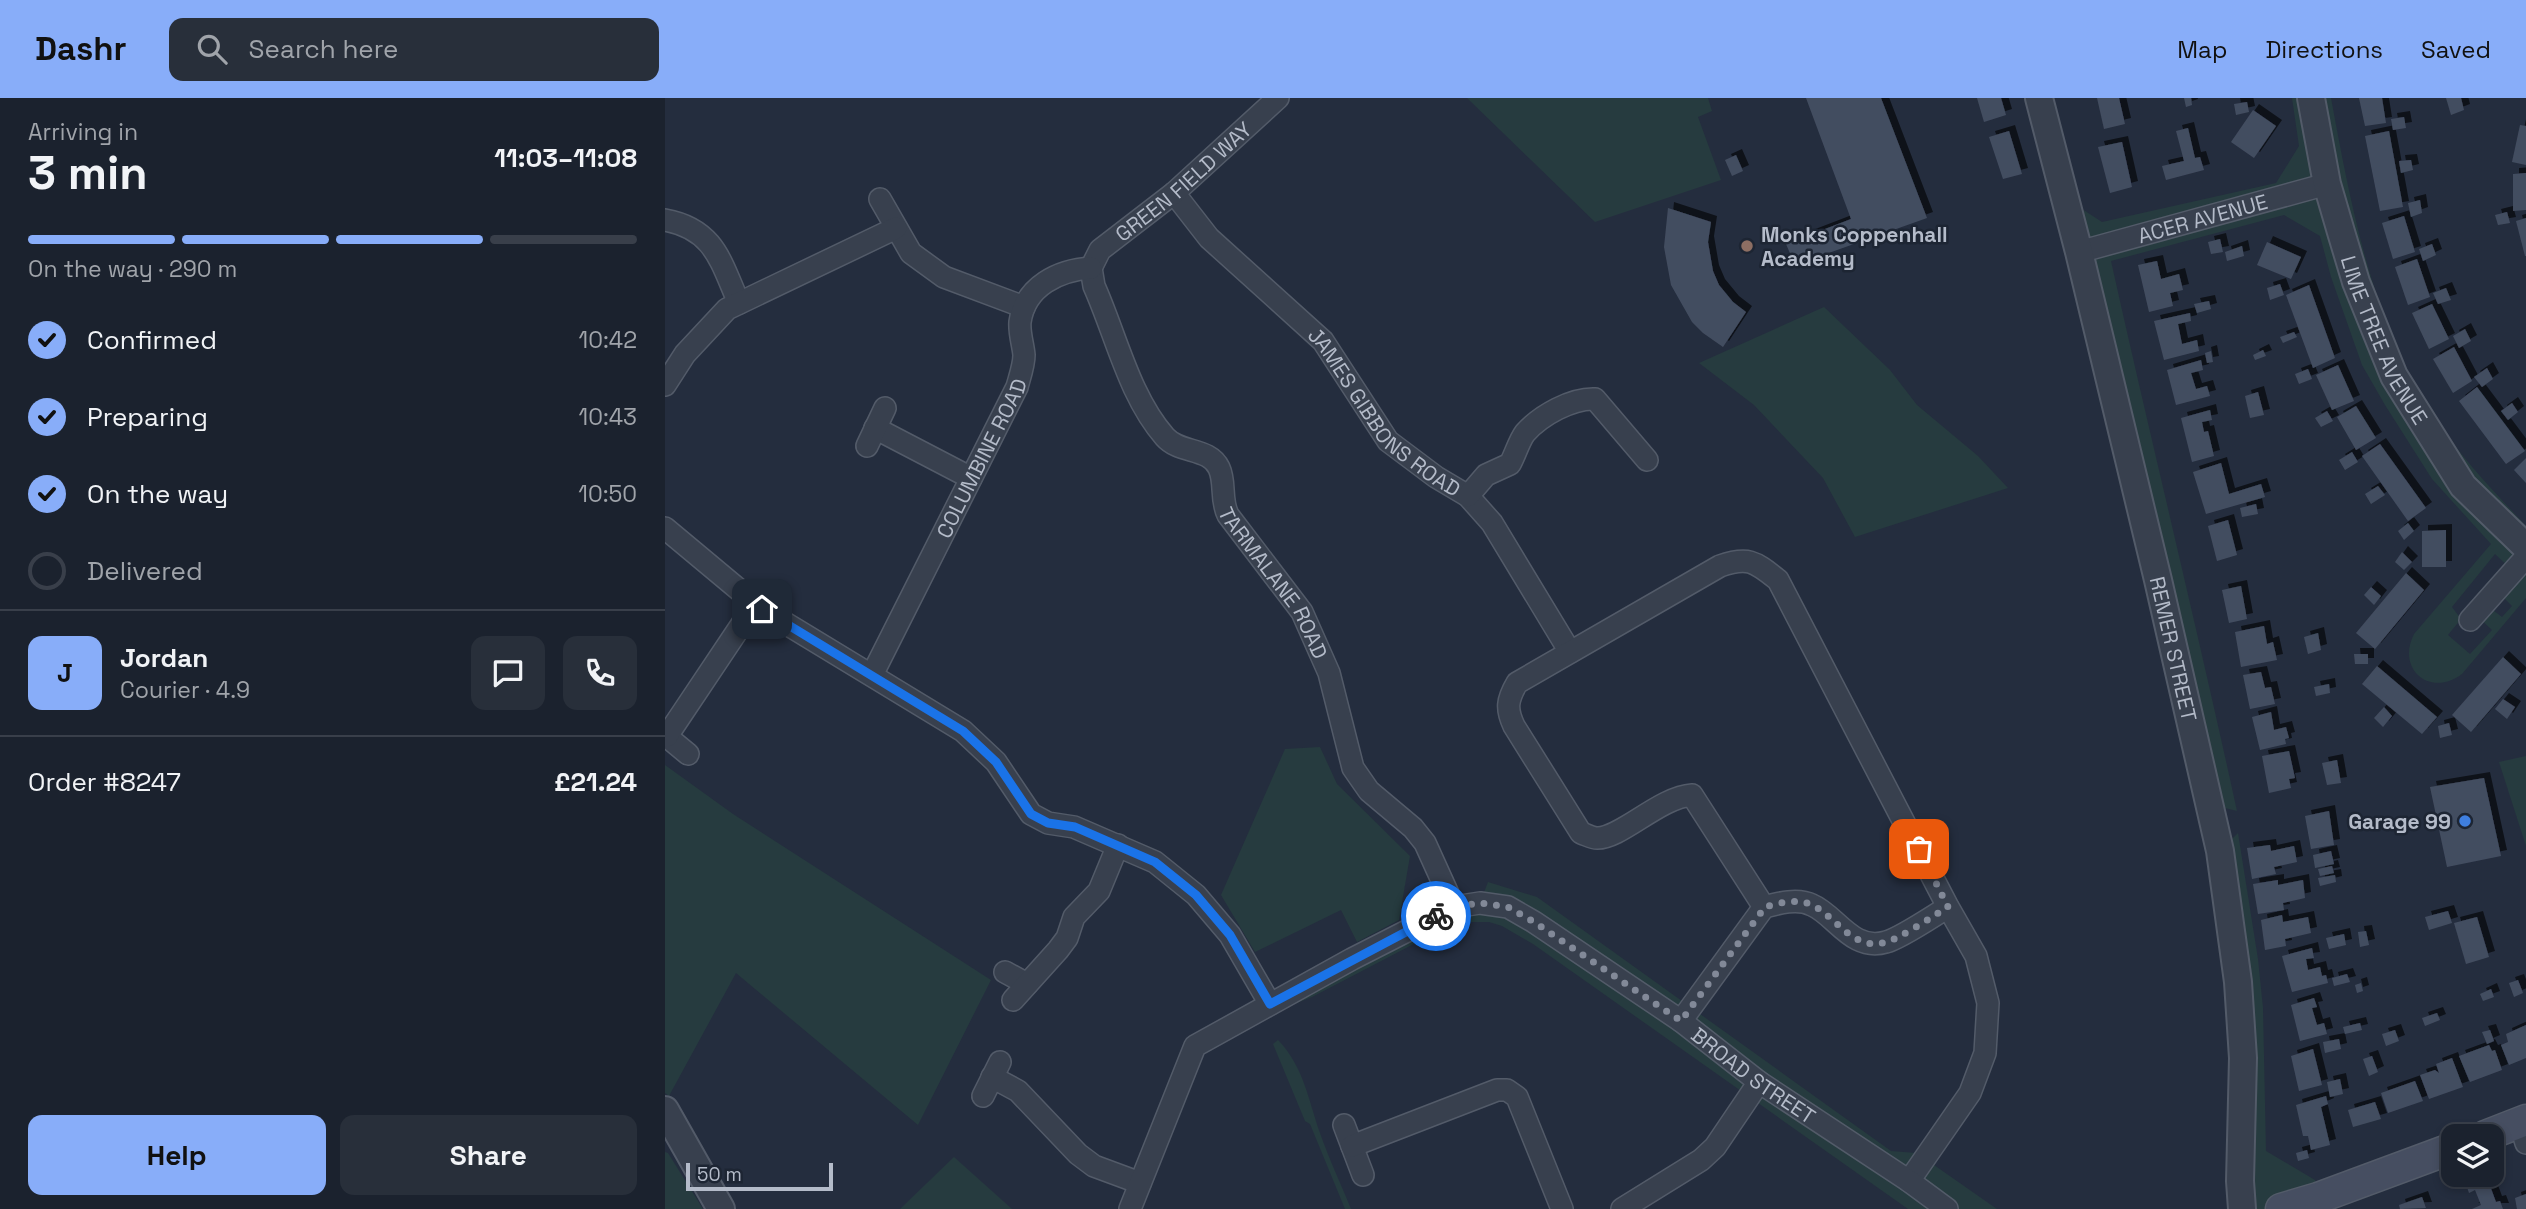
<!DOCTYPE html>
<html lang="en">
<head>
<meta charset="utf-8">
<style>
  body { margin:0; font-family:"Space Grotesk",sans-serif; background:#282f3a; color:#f1f3f6; height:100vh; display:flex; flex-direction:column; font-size:26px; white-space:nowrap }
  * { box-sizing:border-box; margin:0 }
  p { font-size:23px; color:#a0a4aa }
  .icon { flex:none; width:38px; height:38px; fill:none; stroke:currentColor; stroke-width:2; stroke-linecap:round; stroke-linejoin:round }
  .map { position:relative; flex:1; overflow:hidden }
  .drawer { display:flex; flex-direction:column; background:#1b222e; width:665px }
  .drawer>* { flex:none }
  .buttons { position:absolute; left:1776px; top:1026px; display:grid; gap:14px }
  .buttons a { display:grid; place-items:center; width:63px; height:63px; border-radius:14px; background:#1b222e; box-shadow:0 4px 10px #0003,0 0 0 2px #393f4a; font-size:35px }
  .scale { position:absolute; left:21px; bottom:18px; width:147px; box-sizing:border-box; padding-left:7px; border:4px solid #b4bbc9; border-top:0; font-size:19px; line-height:24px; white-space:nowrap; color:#b4bbc9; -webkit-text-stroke:5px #1d2533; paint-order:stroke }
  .pin { position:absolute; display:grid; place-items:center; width:60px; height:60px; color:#fff; margin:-30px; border-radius:14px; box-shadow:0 4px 10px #0006 }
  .courier { position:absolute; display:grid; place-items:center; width:70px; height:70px; margin:-35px; border:5px solid #1a73e8; border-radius:50%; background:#fff; color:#222; box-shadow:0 2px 9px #0007 }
  .summary em { font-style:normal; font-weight:700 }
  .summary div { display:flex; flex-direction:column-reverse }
  .summary { display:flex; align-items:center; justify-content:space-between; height:119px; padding:0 28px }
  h1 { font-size:46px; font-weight:700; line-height:52px }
  .bar { display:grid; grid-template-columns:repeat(4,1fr); gap:10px 7px; align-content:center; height:84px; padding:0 28px }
  .bar i { height:9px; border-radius:5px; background:#393f4a }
  .bar .current { background:#88adf9 }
  .bar p { grid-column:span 4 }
  .line { display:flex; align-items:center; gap:18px; padding:0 28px; border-top:2px solid #393f4a }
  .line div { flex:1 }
  .round { display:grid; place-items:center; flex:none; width:74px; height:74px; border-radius:14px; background:#282f3a }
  ol { padding:0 28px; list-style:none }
  li { display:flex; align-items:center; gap:21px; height:77px }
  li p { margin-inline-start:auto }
  li .icon { padding:7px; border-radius:50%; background:#88adf9; color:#111; stroke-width:4 }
  li:last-child { color:#a0a4aa }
  li i { width:38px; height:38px; border:4px solid #393f4a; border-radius:50% }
  .button { display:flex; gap:14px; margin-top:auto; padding:14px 28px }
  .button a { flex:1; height:80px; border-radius:14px; background:#88adf9; color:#111; font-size:28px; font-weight:700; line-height:80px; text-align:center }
  .button a+a { background:#282f3a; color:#f1f3f6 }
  header { display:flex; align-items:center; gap:42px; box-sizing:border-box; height:98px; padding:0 35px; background:#88adf9; color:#111 }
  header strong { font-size:33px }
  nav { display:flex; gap:38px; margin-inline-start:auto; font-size:24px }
  .search { width:490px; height:63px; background:#282f3a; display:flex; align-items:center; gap:18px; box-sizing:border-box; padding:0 24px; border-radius:14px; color:#a0a4aa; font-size:26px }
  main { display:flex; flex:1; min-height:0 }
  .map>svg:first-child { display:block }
  .green { fill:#263b3f; fill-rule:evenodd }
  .building { fill:#434d60; filter:url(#shadow) }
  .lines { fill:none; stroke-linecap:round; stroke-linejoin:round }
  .minor-casing { stroke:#535b69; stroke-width:24 }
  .tertiary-casing { stroke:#535b69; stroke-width:30 }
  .secondary-casing { stroke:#535b69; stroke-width:33 }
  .minor { stroke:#38404e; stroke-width:21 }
  .tertiary { stroke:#38404e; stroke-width:26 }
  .secondary { stroke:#464e61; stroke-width:30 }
  .done { stroke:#828998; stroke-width:7; stroke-dasharray:0 12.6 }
  .route { stroke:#1a73e8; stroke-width:9 }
  .education-dot { fill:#8d6e63; stroke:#1d2533; stroke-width:2.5 }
  .shop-dot { fill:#3f7fe0; stroke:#1d2533; stroke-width:2.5 }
  .labels { text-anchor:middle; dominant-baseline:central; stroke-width:5; stroke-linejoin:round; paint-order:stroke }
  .street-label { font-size:21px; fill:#b4bbc9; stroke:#1d2533 }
  .poi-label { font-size:21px; font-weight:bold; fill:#b4bbc9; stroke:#1d2533; text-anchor:start }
</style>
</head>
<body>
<header>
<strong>Dashr</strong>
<div class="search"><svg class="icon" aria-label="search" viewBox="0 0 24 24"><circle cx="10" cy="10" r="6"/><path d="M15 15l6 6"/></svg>Search here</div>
<nav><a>Map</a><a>Directions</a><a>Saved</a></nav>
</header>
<main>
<section class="drawer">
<div class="summary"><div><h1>3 min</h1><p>Arriving in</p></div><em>11:03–11:08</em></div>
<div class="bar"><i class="current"></i><i class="current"></i><i class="current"></i><i></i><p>On the way · 290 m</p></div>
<ol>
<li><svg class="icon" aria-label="check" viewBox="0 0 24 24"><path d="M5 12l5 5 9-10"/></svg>Confirmed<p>10:42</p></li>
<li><svg class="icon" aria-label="check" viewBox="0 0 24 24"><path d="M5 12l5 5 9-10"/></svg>Preparing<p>10:43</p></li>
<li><svg class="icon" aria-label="check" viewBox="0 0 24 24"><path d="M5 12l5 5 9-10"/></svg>On the way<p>10:50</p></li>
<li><i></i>Delivered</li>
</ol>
<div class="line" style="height:126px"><b class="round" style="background:#88adf9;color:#111">J</b><div><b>Jordan</b><p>Courier · 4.9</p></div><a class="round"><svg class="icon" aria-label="chat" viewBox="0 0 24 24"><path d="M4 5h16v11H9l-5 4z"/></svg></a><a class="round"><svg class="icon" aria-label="phone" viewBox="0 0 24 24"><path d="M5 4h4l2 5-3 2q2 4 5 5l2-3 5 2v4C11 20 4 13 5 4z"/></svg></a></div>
<div class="line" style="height:91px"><div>Order #8247</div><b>£21.24</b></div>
<div class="button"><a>Help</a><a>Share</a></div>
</section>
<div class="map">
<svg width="1861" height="1111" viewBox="0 0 1861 1111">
  <defs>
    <filter id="shadow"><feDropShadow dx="6" dy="-6" stdDeviation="0" flood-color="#0009"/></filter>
  </defs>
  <rect width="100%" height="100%" fill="#242d3e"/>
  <g class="green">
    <polygon points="802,0 1043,0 1047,13 1033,19 1056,82 930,124"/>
    <path d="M1627,0H1666C1688,118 1710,241 1784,340C1807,371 1835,400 1861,428V500L1797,576C1765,600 1731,571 1749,536L1826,446L1767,381L1720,307L1697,267L1666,179L1655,138L1619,117L1446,163C1487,347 1532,529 1572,713L1544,706L1414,109L1437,124L1611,85L1634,48ZM1830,456L1854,479L1839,500L1847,508L1837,519L1820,506L1810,516L1827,532L1805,556L1783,537L1796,521L1787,509Z"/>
    <polygon points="1159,209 1225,272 1252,307 1313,358 1343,390 1190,439 1158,380 1089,307 1034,265"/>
    <polygon points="655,649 672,686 745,758 734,822 692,844 676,812 590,854 556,797 620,651"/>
    <polygon points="1861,658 1861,748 1834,664"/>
    <polygon points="0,667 68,716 326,882 253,1027 71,875 4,998 0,995"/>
    <polygon points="1573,735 1593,861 1598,910 1601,1053 1650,1082 1653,1100 1616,1111 1577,1111 1555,753"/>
    <polygon points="823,784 872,799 1226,1053 1264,1056 1269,1067 1332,1111 1243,1111 868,846 837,828 824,824 791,824 647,899 624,908 621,897 815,805"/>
    <path d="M613,942C639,969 643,1001 655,1035C664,1061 676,1086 686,1111H680L645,1026L640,1023L608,946Z"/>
    <polygon points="0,1054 3,1055 38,1111 0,1111"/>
    <polygon points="289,1059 347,1111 235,1111"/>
  </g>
  <g class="building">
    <polygon points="1141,0 1216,0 1262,120 1130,167 1121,146 1186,121"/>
    <polygon points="1312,0 1336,0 1341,17 1319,24"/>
    <polygon points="1432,0 1454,0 1460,26 1439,31"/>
    <polygon points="1519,0 1526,0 1527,7 1521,9"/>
    <polygon points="1694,0 1717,0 1721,25 1700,28"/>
    <polygon points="1781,0 1796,0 1799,12 1786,17"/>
    <polygon points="1582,4 1584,14 1571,17 1569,6"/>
    <polygon points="1588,12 1611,28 1589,60 1566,44"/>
    <polygon points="1739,19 1741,30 1728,32 1726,21"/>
    <polygon points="1855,27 1861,28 1861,67 1847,64"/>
    <polygon points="1523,30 1530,60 1535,59 1539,72 1501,82 1497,68 1519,63 1511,33"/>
    <polygon points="1344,33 1357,76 1338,81 1324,39"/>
    <polygon points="1724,33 1738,109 1715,113 1700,38"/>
    <polygon points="1457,44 1467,89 1445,95 1433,49"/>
    <polygon points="1071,57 1078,73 1067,78 1060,62"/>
    <polygon points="1746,62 1748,72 1736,75 1734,63"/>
    <polygon points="1861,75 1861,112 1848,113 1848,76"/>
    <polygon points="1755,102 1757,115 1746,119 1743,105"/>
    <polygon points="1003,110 1046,124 1043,144 1048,173 1054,187 1068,204 1081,214 1058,249 1038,235 1027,224 1006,187 999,149"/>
    <polygon points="1842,114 1845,125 1833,127 1830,117"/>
    <polygon points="1739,118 1750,154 1728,161 1717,125"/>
    <polygon points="1861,120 1861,158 1860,158 1851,123"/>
    <polygon points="1555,141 1558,154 1546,156 1543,144"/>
    <polygon points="1602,144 1636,159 1626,181 1592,167"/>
    <polygon points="1767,146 1771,157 1758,163 1754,151"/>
    <polygon points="1577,148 1579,158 1562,163 1560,154"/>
    <polygon points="1752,161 1765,199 1743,207 1730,169"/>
    <polygon points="1492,163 1496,181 1514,176 1518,192 1505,195 1508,208 1484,214 1473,167"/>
    <polygon points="1615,186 1619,197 1605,202 1602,190"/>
    <polygon points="1644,187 1670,260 1648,270 1621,197"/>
    <polygon points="1781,190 1786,202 1773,206 1768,195"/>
    <polygon points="1544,203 1546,211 1532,215 1529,206"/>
    <polygon points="1767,206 1784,241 1764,251 1747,215"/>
    <polygon points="1525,215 1526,223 1513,226 1517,246 1532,242 1534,253 1499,262 1489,223"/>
    <polygon points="1800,231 1806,243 1794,250 1788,238"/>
    <polygon points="1629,234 1632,239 1618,245 1615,239"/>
    <polygon points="1789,249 1807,283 1788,295 1768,261"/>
    <polygon points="1598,252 1601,258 1590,262 1588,257"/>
    <polygon points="1546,253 1548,264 1542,265 1540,255"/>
    <polygon points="1536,262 1538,272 1526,275 1531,291 1542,288 1545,298 1511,307 1502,272"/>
    <polygon points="1673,267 1689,303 1667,312 1651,277"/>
    <polygon points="1822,270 1828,281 1817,289 1809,279"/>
    <polygon points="1643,271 1647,281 1634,286 1630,276"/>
    <polygon points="1812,289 1860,353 1841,366 1794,303"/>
    <polygon points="1593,294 1599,317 1585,320 1580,298"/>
    <polygon points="1847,305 1853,314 1843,322 1836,313"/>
    <polygon points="1691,308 1711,340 1691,352 1672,319"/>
    <polygon points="1545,312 1547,322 1537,324 1539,334 1543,333 1549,358 1527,364 1516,320"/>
    <polygon points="1662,313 1668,323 1656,329 1650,320"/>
    <polygon points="1715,346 1761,410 1743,423 1697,358"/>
    <polygon points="1687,354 1693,364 1680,372 1674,362"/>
    <polygon points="1861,360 1861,385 1849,372"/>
    <polygon points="1556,365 1564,396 1596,386 1600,399 1541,416 1528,374"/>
    <polygon points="1713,388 1720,397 1706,406 1700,396"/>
    <polygon points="1591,406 1593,416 1577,419 1575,410"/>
    <polygon points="1563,422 1572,457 1552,463 1543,428"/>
    <polygon points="1743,425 1749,433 1739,442 1733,433"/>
    <polygon points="1781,432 1781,469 1757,469 1757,433"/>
    <polygon points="1737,454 1747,464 1739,472 1730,464"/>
    <polygon points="1741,475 1759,492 1710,551 1691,535"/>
    <polygon points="1576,488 1582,521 1564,525 1557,492"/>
    <polygon points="1706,489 1716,498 1709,507 1699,497"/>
    <polygon points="1599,528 1602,546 1608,544 1612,562 1576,569 1570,534"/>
    <polygon points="1653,535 1656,552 1643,556 1639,539"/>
    <polygon points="1689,556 1703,556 1703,566 1690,566"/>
    <polygon points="1838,559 1856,576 1806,634 1787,617"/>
    <polygon points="1712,568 1772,619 1757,636 1697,586"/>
    <polygon points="1596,574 1600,590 1606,589 1610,606 1585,611 1578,577"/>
    <polygon points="1664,586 1665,595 1651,598 1649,589"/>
    <polygon points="1838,601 1850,609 1842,621 1830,611"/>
    <polygon points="1719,609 1727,618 1718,629 1709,620"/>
    <polygon points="1606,614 1609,632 1621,629 1624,640 1620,641 1621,646 1595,652 1587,619"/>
    <polygon points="1784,625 1787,637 1775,640 1773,628"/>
    <polygon points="1624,653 1630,680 1624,681 1626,690 1604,695 1597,658"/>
    <polygon points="1672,662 1676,685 1662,687 1657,665"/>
    <polygon points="1819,680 1836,758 1782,769 1765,689"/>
    <polygon points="1664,713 1669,747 1646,751 1640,718"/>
    <polygon points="1605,747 1606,753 1629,748 1632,764 1609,769 1611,776 1587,781 1582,750"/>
    <polygon points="1666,753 1669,766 1650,770 1648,757"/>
    <polygon points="1667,768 1669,775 1655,778 1653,771"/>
    <polygon points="1670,777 1671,784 1655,788 1653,780"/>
    <polygon points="1613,782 1613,787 1638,782 1640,800 1618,805 1619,812 1593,816 1588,786"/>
    <polygon points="1783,813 1787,825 1764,832 1760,819"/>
    <polygon points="1617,817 1618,824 1643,819 1646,835 1620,841 1621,848 1600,852 1596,822"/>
    <polygon points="1812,819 1824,859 1801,866 1789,825"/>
    <polygon points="1701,833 1704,847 1695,849 1693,834"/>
    <polygon points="1679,836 1681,847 1664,851 1661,840"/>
    <polygon points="1647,850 1649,860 1641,861 1643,872 1655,869 1657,878 1661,877 1663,885 1627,894 1617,858"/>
    <polygon points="1682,876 1685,884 1669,888 1667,880"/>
    <polygon points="1853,882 1858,895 1849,899 1844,885"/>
    <polygon points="1696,885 1698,893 1692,895 1690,887"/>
    <polygon points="1826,891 1829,899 1818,903 1815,896"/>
    <polygon points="1649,900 1652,909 1647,910 1652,927 1659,925 1662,936 1635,943 1626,907"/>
    <polygon points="1772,915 1775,922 1760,928 1757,920"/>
    <polygon points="1695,925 1697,932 1680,936 1678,929"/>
    <polygon points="1861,927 1861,960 1844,967 1836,947 1843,944 1841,936"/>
    <polygon points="1730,932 1734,943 1721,948 1717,936"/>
    <polygon points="1825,932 1829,943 1822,946 1817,934"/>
    <polygon points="1674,941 1676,951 1660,955 1658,944"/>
    <polygon points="1824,947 1827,953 1830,952 1837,972 1805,984 1794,958"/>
    <polygon points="1648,951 1657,987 1634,993 1626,958"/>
    <polygon points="1707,958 1713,974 1704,978 1698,961"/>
    <polygon points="1787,960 1798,989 1764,1001 1755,977 1770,972 1774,975 1771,966"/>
    <polygon points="1675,981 1678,996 1665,999 1662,984"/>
    <polygon points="1750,983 1758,1003 1723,1015 1716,995"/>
    <polygon points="1661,998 1663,1006 1656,1009 1665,1047 1646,1052 1643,1038 1638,1038 1631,1007"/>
    <polygon points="1710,1004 1716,1021 1688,1029 1683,1012"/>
    <polygon points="1642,1052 1644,1060 1633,1063 1631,1055"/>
    <polygon points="1816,1076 1825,1076 1827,1083 1824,1085 1831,1104 1835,1103 1838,1111 1807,1111 1816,1107 1810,1092 1804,1095 1800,1083"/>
    <polygon points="1861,1096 1861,1111 1852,1111 1850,1100"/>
    <polygon points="1757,1099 1761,1110 1735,1111 1734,1107"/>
  </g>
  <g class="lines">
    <defs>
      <g id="minor">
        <path id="s1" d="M509,95L544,140L658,243L723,343L771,379L803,398L827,425L905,554"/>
        <polyline points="215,101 246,155 279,179 359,209"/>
        <path d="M0,122C50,131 56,165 74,205"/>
        <path id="s2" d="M1414,154L1662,86"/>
        <path id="s3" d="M426,170L429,188C451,237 464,298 500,339C515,356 544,349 554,370C561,385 555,401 563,417L637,514L664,575L688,670L704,693L748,730L760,745L789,809"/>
        <path id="s4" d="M426,170L435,152L509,95L613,0"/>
        <polyline points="0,287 20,256 62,211 231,130"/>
        <polyline points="210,330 306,380"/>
        <polyline points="202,348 220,310"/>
        <path d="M803,398L821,377L845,366C850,357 854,343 860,335C876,317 907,300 930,301L982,362"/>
        <polyline points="0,430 97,511 298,633 331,664 366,716 383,725 409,729 490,764 531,797 565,837 605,906"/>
        <polyline points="1805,522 1861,459"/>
        <path id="s5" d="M207,577L352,289C355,278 359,267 359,257C358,246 354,235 355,224C360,188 394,172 426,170"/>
        <polyline points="0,637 23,656"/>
        <polyline points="2,638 91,505"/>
        <polyline points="340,874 362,886"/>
        <polyline points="348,902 393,852 402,840 409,819 434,793 453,747"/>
        <polyline points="1016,923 1099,809"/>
        <polyline points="327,979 353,993 413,1056 429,1068 475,1085"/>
        <polyline points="318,998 335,964"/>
        <polyline points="1855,1025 1861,1045"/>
        <polyline points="679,1027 698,1077"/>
        <polyline points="687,1048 832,992 842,992 852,999 897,1111"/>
        <path d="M1244,1083L1305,995L1320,955L1323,905L1311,858L1283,809L1113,482C1090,464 1084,458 1055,468L852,585C842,602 841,611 849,628L916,735C920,736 927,740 932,740C955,741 995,699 1027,697L1099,809C1114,805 1133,800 1147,807C1171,817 1187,854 1221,844C1236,840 1268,818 1283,809"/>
        <path id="s6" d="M465,1111L530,948L687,861L789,809L815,805L843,809L869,824L1016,923L1094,984L1244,1083L1282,1111"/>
        <polyline points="957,1111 1036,1062 1050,1049 1094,984"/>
      </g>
      <g id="tertiary">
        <path id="s7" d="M1374,0L1414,154L1493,482L1555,753L1573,884L1578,960L1575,1083L1577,1111"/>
        <path id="s8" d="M1646,0L1662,86L1676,134L1691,184L1729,278L1798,388L1861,449"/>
        <polyline points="0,1012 56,1111"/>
      </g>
      <g id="secondary">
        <polyline points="1820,1038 1861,1022"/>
        <polyline points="1616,1111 1653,1100 1788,1050"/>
      </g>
    </defs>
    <use href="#minor" class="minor-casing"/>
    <use href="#tertiary" class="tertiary-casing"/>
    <use href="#secondary" class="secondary-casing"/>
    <use href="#minor" class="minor"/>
    <use href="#tertiary" class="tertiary"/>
    <use href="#secondary" class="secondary"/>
  </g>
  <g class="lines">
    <path class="done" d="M771,818L789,809L815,805L843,809L869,824L1016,923L1100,809C1114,805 1133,800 1147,807C1171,818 1188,854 1221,844C1236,840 1268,818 1283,809L1254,751"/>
    <polyline class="route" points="97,511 298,633 331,664 366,716 383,725 410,729 490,764 531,797 565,837 605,906 771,818"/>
  </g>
  <circle class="education-dot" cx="1082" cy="148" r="7"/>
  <circle class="shop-dot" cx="1800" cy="723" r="7"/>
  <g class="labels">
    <g class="street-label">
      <text stroke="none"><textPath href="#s4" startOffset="128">GREEN FIELD WAY</textPath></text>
      <text stroke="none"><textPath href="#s2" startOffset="128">ACER AVENUE</textPath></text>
      <text stroke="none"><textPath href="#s8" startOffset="254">LIME TREE AVENUE</textPath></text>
      <text stroke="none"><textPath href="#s1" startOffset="306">JAMES GIBBONS ROAD</textPath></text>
      <text stroke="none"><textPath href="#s5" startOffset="243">COLUMBINE ROAD</textPath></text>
      <text stroke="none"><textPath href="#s3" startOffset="380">TARMALANE ROAD</textPath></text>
      <text stroke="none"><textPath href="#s7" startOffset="567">REMER STREET</textPath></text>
      <text stroke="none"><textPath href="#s6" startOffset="822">BROAD STREET</textPath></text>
    </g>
    <g class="poi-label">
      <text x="1096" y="136">Monks Coppenhall<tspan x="1096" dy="24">Academy</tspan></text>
      <text x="1786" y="723" text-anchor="end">Garage 99</text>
    </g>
  </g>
</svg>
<div class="buttons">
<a><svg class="icon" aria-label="layers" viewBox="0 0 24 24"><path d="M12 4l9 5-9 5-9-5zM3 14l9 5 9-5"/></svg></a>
</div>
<div class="scale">50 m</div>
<div class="pin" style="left:1254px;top:751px;background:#ea580c"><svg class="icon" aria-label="bag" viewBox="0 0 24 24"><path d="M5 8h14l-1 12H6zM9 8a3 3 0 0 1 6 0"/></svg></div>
<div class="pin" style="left:97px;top:511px;background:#1f2937"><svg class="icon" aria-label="home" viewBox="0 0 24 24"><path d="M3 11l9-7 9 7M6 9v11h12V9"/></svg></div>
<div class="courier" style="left:771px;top:818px"><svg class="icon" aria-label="bike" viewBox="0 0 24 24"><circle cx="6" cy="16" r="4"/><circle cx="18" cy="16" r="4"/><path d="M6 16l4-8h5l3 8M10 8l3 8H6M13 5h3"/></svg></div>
</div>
</main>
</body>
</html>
